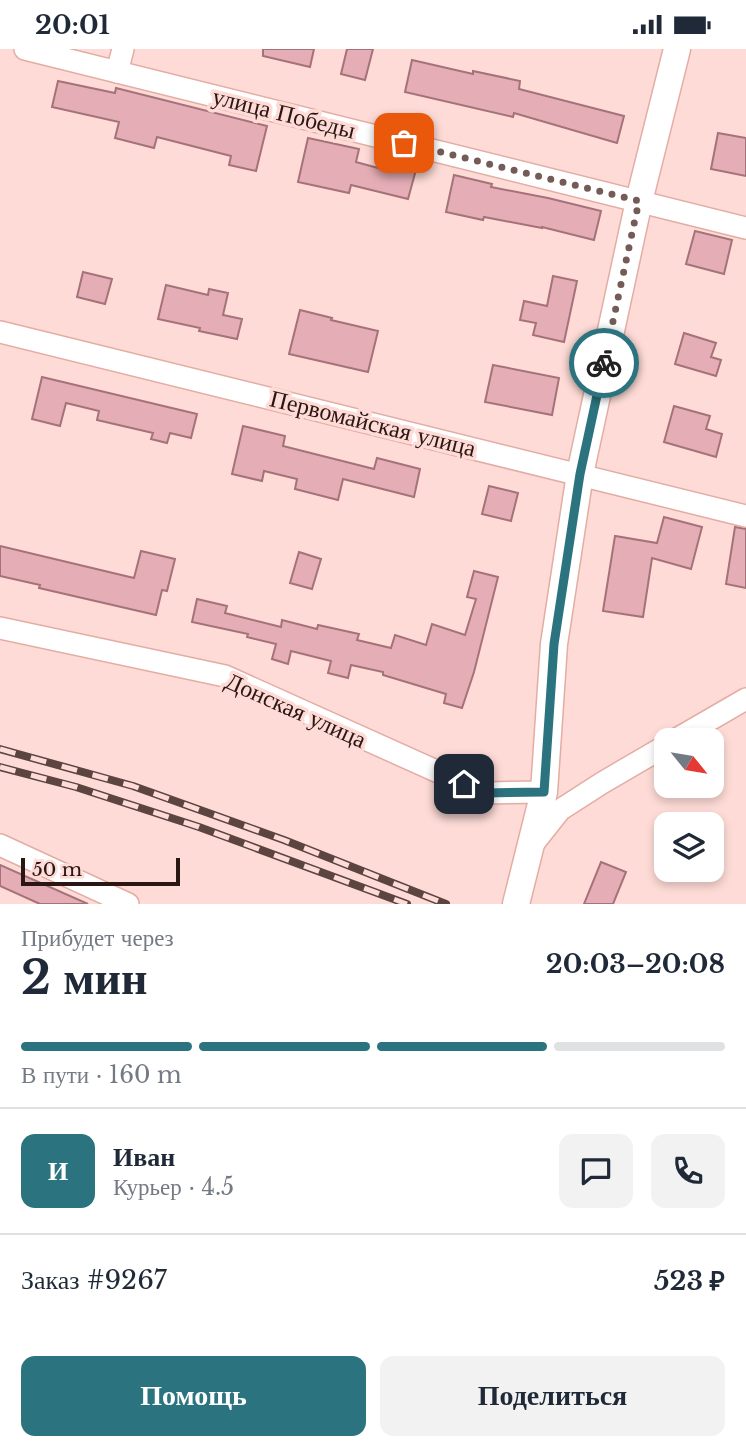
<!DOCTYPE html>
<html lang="ru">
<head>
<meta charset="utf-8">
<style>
  body { margin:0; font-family:"Libre Baskerville",serif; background:#f2f2f3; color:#1f2937; height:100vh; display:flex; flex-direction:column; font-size:26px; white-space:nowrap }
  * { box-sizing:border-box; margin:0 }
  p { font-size:23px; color:#747a83 }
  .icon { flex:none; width:38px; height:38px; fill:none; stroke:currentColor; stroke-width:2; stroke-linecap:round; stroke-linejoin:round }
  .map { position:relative; height:855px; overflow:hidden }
  .sheet { display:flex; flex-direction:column; background:#fff; flex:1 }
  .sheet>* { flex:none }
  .needle { width:46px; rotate:120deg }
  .buttons { position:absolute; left:654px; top:679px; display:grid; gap:14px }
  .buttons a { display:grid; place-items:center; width:70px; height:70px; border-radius:14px; background:#fff; box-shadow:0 4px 10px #0003; font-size:35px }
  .scale { position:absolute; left:21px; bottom:18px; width:159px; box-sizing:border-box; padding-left:7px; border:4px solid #2a1613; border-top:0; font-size:19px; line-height:24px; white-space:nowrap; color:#2a1613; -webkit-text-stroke:5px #fedbd6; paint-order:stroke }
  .pin { position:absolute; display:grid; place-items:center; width:60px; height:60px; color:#fff; margin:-30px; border-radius:14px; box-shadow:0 4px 10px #0006 }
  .courier { position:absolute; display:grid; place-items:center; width:70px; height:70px; margin:-35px; border:5px solid #2b737e; border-radius:50%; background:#fff; color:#222; box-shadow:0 2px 9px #0007 }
  .headline em { font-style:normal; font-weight:700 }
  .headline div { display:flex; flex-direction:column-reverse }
  .headline { display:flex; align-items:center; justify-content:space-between; height:119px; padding:0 21px }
  h1 { font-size:46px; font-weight:700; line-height:52px }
  .bar { display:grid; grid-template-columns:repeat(4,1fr); gap:10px 7px; align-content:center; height:84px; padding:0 21px }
  .bar i { height:9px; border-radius:5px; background:#e0e1e3 }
  .bar .active { background:#2b737e }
  .bar p { grid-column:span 4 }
  .line { display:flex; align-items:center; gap:18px; padding:0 21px; border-top:2px solid #e0e1e3 }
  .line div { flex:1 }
  .round { display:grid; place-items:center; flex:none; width:74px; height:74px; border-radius:14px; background:#f2f2f3 }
  .action { display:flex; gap:14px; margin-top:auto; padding:14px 21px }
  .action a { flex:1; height:80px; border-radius:14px; background:#2b737e; color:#fff; font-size:28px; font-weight:700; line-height:80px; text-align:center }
  .action a+a { background:#f2f2f3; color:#1f2937 }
  .status { display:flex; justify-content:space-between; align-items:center; height:49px; padding:0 35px; background:#fff; direction:ltr }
  .status svg { height:19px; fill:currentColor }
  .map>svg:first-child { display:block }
  .building { fill:#e5aeb6; stroke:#a5727a; stroke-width:2 }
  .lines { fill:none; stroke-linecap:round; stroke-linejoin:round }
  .minor-casing { stroke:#e3ada4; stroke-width:24 }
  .major-casing { stroke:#e3ada4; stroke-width:29 }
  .minor { stroke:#fff; stroke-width:21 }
  .major { stroke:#fff; stroke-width:26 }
  .rail-casing { stroke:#5c4441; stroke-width:8 }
  .rail { stroke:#fedbd6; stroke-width:5; stroke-dasharray:16; stroke-linecap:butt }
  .done { stroke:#745b57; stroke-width:7; stroke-dasharray:0 12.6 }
  .route { stroke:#2b737e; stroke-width:9 }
  .labels { text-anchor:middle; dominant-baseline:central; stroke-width:7; stroke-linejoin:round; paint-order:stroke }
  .street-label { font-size:24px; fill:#2a1613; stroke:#fedbd6 }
</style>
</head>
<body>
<div class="status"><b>20:01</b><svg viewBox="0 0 49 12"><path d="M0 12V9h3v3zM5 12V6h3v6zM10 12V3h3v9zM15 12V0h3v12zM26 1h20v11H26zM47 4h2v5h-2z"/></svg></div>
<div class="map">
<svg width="746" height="855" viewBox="0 0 746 855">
  <rect width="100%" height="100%" fill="#fedbd6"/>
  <g class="building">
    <polygon points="263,0 314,0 310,18 263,7"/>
    <polygon points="347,0 373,0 365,31 341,25"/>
    <polygon points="412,11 473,25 473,22 520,32 519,40 624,67 617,94 514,64 513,68 405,43"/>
    <polygon points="58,32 115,44 116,39 267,77 256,122 229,116 231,107 157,88 154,99 115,89 119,73 52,58"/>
    <polygon points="718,84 746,89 746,127 711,120"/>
    <polygon points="308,89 359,100 356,113 389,122 393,110 417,117 408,150 351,136 349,144 298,133"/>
    <polygon points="454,126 492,135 491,138 548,149 601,162 594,191 542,178 542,179 484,168 483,171 446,163"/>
    <polygon points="695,182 732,191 724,225 686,215"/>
    <polygon points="83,223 112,230 105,255 77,248"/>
    <polygon points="553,227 577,232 564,293 533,286 536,274 520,271 524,252 547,257"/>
    <polygon points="166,236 208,246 209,240 228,244 223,266 242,270 237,290 199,282 200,279 158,270"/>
    <polygon points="300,261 332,269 331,271 378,282 368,323 289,305"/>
    <polygon points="684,284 716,294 711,308 721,311 716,327 675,315"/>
    <polygon points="493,316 559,329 552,366 485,353"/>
    <polygon points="42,328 197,365 191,389 170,384 167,394 151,390 153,384 97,371 99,362 66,354 60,377 32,370"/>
    <polygon points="674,357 710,367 706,380 722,385 716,408 664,393"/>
    <polygon points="243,377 285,387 283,397 374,420 377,409 420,420 414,448 343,430 338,451 295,440 297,430 264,422 262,432 232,425"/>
    <polygon points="489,437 518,444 511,472 482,465"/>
    <polygon points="664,468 702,478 691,520 652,509 643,568 603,562 615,487 657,494"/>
    <polygon points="735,478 746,480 746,539 726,535"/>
    <polygon points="0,497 134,529 141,502 175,510 167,542 162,541 156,566 39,539 40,536 0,527"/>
    <polygon points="299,503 321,510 312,540 290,534"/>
    <polygon points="474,522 498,528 474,623 462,659 444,654 446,645 383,626 383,623 351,616 348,629 328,624 331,612 291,602 288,615 272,610 276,595 247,588 248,585 192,573 197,550 227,557 225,564 281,578 282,571 317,580 318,576 359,585 357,591 391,599 395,586 426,596 432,575 465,586 476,550 467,548"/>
    <polygon points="601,813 626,823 613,855 584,855"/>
    <polygon points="0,816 88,855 40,855 0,837"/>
  </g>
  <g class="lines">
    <defs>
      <g id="minor">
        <polyline points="25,0 746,179"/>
        <polyline points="117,23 123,0"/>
        <polyline points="0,283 746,467"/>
        <polyline points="0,579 225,627 485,744 544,743"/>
        <polyline points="675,691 746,650"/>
        <polyline points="533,795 560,761 602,734 667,696"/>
        <polyline points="0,796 128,855"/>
      </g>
      <polyline id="major" points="516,855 544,743 554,595 580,425 639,152 677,0"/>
    </defs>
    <use href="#minor" class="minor-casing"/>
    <use href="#major" class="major-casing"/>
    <use href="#minor" class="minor"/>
    <use href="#major" class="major"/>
    <defs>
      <g id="rail">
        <polyline points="0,700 133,737 284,791 446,855"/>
        <polyline points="0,718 76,738 199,778 407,855"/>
      </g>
    </defs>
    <use href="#rail" class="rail-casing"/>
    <use href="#rail" class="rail"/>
  </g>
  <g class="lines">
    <polyline class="done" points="404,94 639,152 604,314"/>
    <polyline class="route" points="464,735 485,744 544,743 554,595 580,425 604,314"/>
  </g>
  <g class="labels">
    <g class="street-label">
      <text transform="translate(284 64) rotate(14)">улица Победы</text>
      <text transform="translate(373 374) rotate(14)">Первомайская улица</text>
      <text transform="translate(296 661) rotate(24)">Донская улица</text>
    </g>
  </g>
</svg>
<div class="buttons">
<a><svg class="needle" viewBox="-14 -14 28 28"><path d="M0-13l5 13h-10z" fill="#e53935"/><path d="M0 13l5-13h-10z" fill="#747a83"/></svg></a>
<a><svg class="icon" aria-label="layers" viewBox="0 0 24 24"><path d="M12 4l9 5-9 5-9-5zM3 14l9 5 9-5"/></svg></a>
</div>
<div class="scale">50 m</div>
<div class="pin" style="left:404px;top:94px;background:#ea580c"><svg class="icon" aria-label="bag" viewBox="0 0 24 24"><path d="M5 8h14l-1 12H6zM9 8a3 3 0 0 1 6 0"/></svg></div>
<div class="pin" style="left:464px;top:735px;background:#1f2937"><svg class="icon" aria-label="home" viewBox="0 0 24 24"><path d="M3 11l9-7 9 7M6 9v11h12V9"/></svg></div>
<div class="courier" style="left:604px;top:314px"><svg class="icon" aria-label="bike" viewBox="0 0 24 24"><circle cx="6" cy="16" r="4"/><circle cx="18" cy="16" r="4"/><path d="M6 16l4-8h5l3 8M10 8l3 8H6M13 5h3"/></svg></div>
</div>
<section class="sheet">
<div class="headline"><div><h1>2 мин</h1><p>Прибудет через</p></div><em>20:03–20:08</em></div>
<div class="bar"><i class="active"></i><i class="active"></i><i class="active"></i><i></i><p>В пути · 160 m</p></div>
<div class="line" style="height:126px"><b class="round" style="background:#2b737e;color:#fff">И</b><div><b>Иван</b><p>Курьер · 4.5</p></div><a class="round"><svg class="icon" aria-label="chat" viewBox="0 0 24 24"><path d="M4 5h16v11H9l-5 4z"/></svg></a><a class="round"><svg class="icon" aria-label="phone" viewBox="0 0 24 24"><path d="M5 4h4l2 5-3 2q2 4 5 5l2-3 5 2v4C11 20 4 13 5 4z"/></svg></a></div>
<div class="line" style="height:91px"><div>Заказ #9267</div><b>523 ₽</b></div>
<div class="action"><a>Помощь</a><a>Поделиться</a></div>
</section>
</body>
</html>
